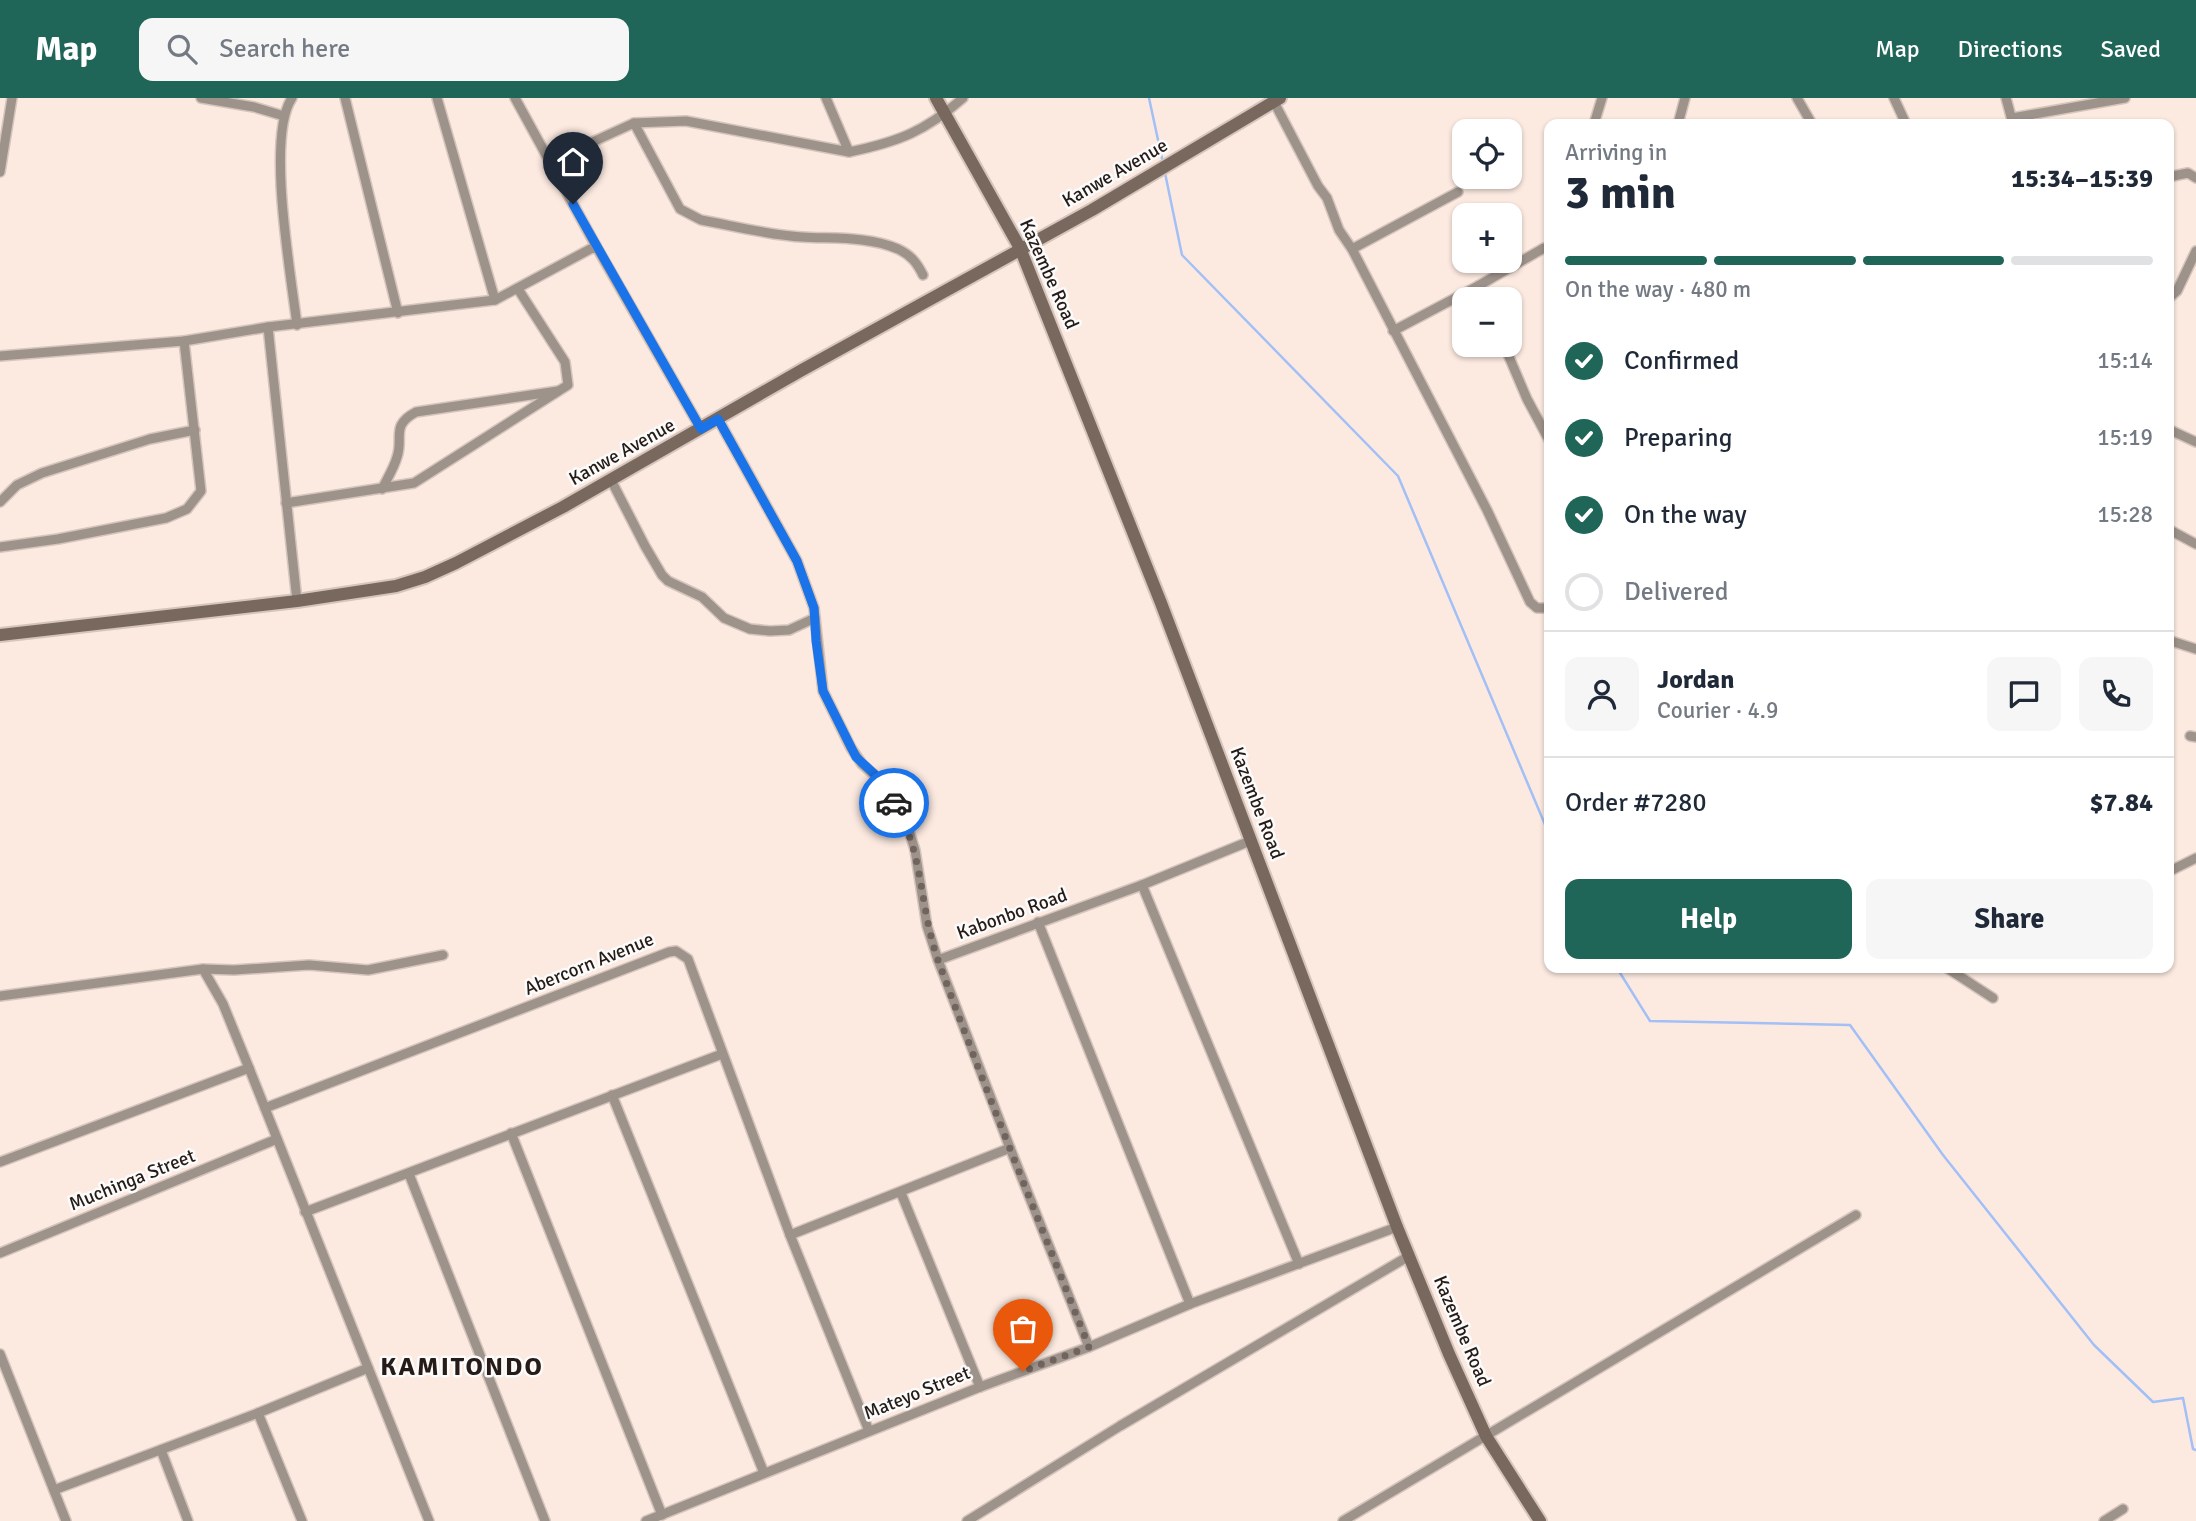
<!DOCTYPE html>
<html lang="en">
<head>
<meta charset="utf-8">
<style>
  body { margin:0; font-family:Signika,sans-serif; background:#f6f6f7; color:#1f2937; height:100vh; display:flex; flex-direction:column; font-size:26px; white-space:nowrap }
  * { box-sizing:border-box; margin:0 }
  p { font-size:23px; color:#747a83 }
  .icon { flex:none; width:38px; height:38px; fill:none; stroke:currentColor; stroke-width:2; stroke-linecap:round; stroke-linejoin:round }
  .map { position:relative; flex:1; overflow:hidden }
  .drawer { position:absolute; left:1544px; top:21px; width:630px; height:854px; display:flex; flex-direction:column; background:#fff; border-radius:14px; box-shadow:0 2px 5px #0004 }
  .drawer>* { flex:none }
  .fabs { position:absolute; left:1452px; top:21px; display:grid; gap:14px }
  .fabs a { display:grid; place-items:center; width:70px; height:70px; border-radius:14px; background:#fff; box-shadow:0 2px 5px #0004; font-size:35px }
  .pin { position:absolute; display:grid; place-items:center; width:60px; height:60px; color:#fff; margin:-72px -30px; border-radius:50% 50% 50% 0; rotate:-45deg; box-shadow:0 0 7px #0007 }
  .pin .icon { rotate:45deg }
  .courier { position:absolute; display:grid; place-items:center; width:70px; height:70px; margin:-35px; border:5px solid #1a73e8; border-radius:50%; background:#fff; color:#222; box-shadow:0 2px 9px #0007 }
  .summary em { font-style:normal; font-weight:700 }
  .summary div { display:flex; flex-direction:column-reverse }
  .summary { display:flex; align-items:center; justify-content:space-between; height:119px; padding:0 21px }
  h1 { font-size:46px; font-weight:700; line-height:52px }
  .bar { display:grid; grid-template-columns:repeat(4,1fr); gap:10px 7px; align-content:center; height:84px; padding:0 21px }
  .bar i { height:9px; border-radius:5px; background:#e0e1e3 }
  .bar .active { background:#1f6558 }
  .bar p { grid-column:span 4 }
  .line { display:flex; align-items:center; gap:18px; padding:0 21px; border-top:2px solid #e0e1e3 }
  .line div { flex:1 }
  .round { display:grid; place-items:center; flex:none; width:74px; height:74px; border-radius:14px; background:#f6f6f7 }
  ol { padding:0 21px; list-style:none }
  li { display:flex; align-items:center; gap:21px; height:77px }
  li p { margin-inline-start:auto }
  li .icon { padding:7px; border-radius:50%; background:#1f6558; color:#fff; stroke-width:4 }
  li:last-child { color:#747a83 }
  li i { width:38px; height:38px; border:4px solid #e0e1e3; border-radius:50% }
  .button { display:flex; gap:14px; margin-top:auto; padding:14px 21px }
  .button a { flex:1; height:80px; border-radius:14px; background:#1f6558; color:#fff; font-size:28px; font-weight:700; line-height:80px; text-align:center }
  .button a+a { background:#f6f6f7; color:#1f2937 }
  header { display:flex; align-items:center; gap:42px; box-sizing:border-box; height:98px; padding:0 35px; background:#1f6558; color:#fff }
  header strong { font-size:33px }
  nav { display:flex; gap:38px; margin-inline-start:auto; font-size:24px }
  .search { width:490px; height:63px; background:#f6f6f7; display:flex; align-items:center; gap:18px; box-sizing:border-box; padding:0 24px; border-radius:14px; color:#747a83; font-size:26px }
  .map>svg:first-child { display:block }
  .lines { fill:none; stroke-linecap:round; stroke-linejoin:round }
  .stream { stroke:#a2bff6; stroke-width:2.5 }
  .minor-casing { stroke:#d5c5bc; stroke-width:12 }
  .secondary-casing { stroke:#d5c5bc; stroke-width:16 }
  .minor { stroke:#9e938b; stroke-width:9 }
  .secondary { stroke:#78685d; stroke-width:12 }
  .done { stroke:#71635d; stroke-width:7; stroke-dasharray:0 12.6 }
  .route { stroke:#1a73e8; stroke-width:9 }
  .labels { text-anchor:middle; dominant-baseline:central; stroke-width:5; stroke-linejoin:round; paint-order:stroke }
  .street-label { font-size:19px; fill:#261b16; stroke:#fbfbfb }
  .district-label { font-size:26px; font-weight:bold; letter-spacing:2px; fill:#261b16; stroke:#fbfbfb }
</style>
</head>
<body>
<header>
<strong>Map</strong>
<div class="search"><svg class="icon" aria-label="search" viewBox="0 0 24 24"><circle cx="10" cy="10" r="6"/><path d="M15 15l6 6"/></svg>Search here</div>
<nav><a>Map</a><a>Directions</a><a>Saved</a></nav>
</header>
<div class="map">
<svg width="2196" height="1423" viewBox="0 0 2196 1423">
  <rect width="100%" height="100%" fill="#fceae1"/>
  <g class="lines">
    <g class="stream">
      <polyline points="1149,0 1163,65"/>
      <polyline points="1165,75 1182,157 1398,378 1549,736"/>
      <polyline points="1617,870 1650,923 1850,927 1943,1057 2094,1247 2153,1304 2183,1300 2193,1351 2196,1352"/>
    </g>
    <defs>
      <g id="minor">
        <polyline points="201,0 254,9 284,18"/>
        <path d="M292,0C266,38 291,177 297,227"/>
        <polyline points="345,0 398,215"/>
        <polyline points="437,0 495,202"/>
        <polyline points="515,0 596,148"/>
        <path d="M826,0L849,54C898,44 926,33 963,0"/>
        <polyline points="1797,0 1812,26"/>
        <polyline points="1894,0 1906,26"/>
        <polyline points="2006,0 2013,26"/>
        <polyline points="1274,4 1318,88 1327,100 1339,132 1352,151 1487,412 1530,504 1537,510 1549,510"/>
        <polyline points="2012,20 2125,0"/>
        <path d="M634,25L680,111L701,122C734,128 768,137 802,139C833,141 868,138 898,151C911,157 917,165 923,177"/>
        <polyline points="1594,26 1602,0"/>
        <polyline points="1678,26 1685,0"/>
        <polyline points="551,63 634,25 686,23 849,54"/>
        <polyline points="0,74 12,0"/>
        <polyline points="2168,79 2188,75 2196,80"/>
        <polyline points="1352,151 1458,94"/>
        <polyline points="1478,188 1484,201"/>
        <polyline points="2168,201 2177,193 2196,153"/>
        <polyline points="268,229 297,503"/>
        <polyline points="1393,233 1478,188 1544,150"/>
        <polyline points="1504,247 1527,301 1549,342"/>
        <polyline points="0,258 184,243 268,229 495,202 596,148 701,331"/>
        <polyline points="718,321 797,463 814,510 823,593 851,650 862,666 881,683 909,733 915,752 927,828 938,862"/>
        <polyline points="2168,331 2196,344"/>
        <polyline points="611,382 645,448 662,477 668,483 702,499 724,520 750,531 770,533 789,532 815,520"/>
        <path d="M382,391C387,381 394,370 397,359C404,339 390,328 416,314L558,293"/>
        <polyline points="0,404 17,387 42,375 150,341 195,332"/>
        <polyline points="286,405 414,385 568,287 565,264 518,191"/>
        <polyline points="2168,431 2196,446"/>
        <polyline points="0,449 58,441 166,420 187,411 201,393 184,243"/>
        <polyline points="2168,542 2196,551"/>
        <polyline points="2190,638 2196,639"/>
        <polyline points="2168,774 2196,760"/>
        <polyline points="1142,787 1299,1166"/>
        <polyline points="1038,824 1190,1206"/>
        <polyline points="1947,870 1993,900"/>
        <polyline points="203,871 234,872 309,867 368,872 443,857"/>
        <polyline points="0,898 203,871 223,906 249,970 429,1423"/>
        <polyline points="612,997 764,1375"/>
        <polyline points="265,1010 669,854 676,853 688,861 790,1137"/>
        <polyline points="511,1035 662,1417"/>
        <polyline points="0,1064 249,970"/>
        <polyline points="409,1076 545,1423"/>
        <polyline points="901,1095 980,1289"/>
        <polyline points="305,1114 722,956"/>
        <polyline points="0,1155 277,1041"/>
        <polyline points="1089,1249 1010,1050 938,862 1142,787 1250,743"/>
        <polyline points="0,1256 66,1423"/>
        <polyline points="258,1315 302,1423"/>
        <polyline points="869,1333 790,1137 1010,1050"/>
        <polyline points="161,1352 188,1423"/>
        <polyline points="54,1392 258,1315 368,1270"/>
        <polyline points="646,1423 980,1289 1089,1249 1190,1206 1397,1129"/>
        <polyline points="967,1423 1120,1328 1409,1158"/>
        <polyline points="1343,1423 1856,1117"/>
        <polyline points="2104,1423 2123,1411"/>
      </g>
      <g id="secondary">
        <polyline points="936,0 1020,150 1161,505 1397,1129 1449,1256 1486,1338 1540,1423"/>
        <polyline points="0,537 297,503 396,488 425,479 456,465 563,409 802,272 1092,112 1280,0"/>
      </g>
    </defs>
    <use href="#minor" class="minor-casing"/>
    <use href="#secondary" class="secondary-casing"/>
    <use href="#minor" class="minor"/>
    <use href="#secondary" class="secondary"/>
  </g>
  <g class="lines">
    <path class="done" d="M894,705C924,754 919,808 938,862C985,992 1038,1120 1089,1249L1023,1273"/>
    <polyline class="route" points="573,106 701,331 718,321 797,463 814,510 816,543 823,593 856,659 881,682 894,705"/>
  </g>
  <g class="labels">
    <g class="street-label">
      <text transform="translate(1115 75) rotate(-30)">Kanwe Avenue</text>
      <text transform="translate(1049 176) rotate(66)">Kazembe Road</text>
      <text transform="translate(622 354) rotate(-29)">Kanwe Avenue</text>
      <text transform="translate(1257 705) rotate(69)">Kazembe Road</text>
      <text transform="translate(1012 816) rotate(-20)">Kabonbo Road</text>
      <text transform="translate(589 866) rotate(-22)">Abercorn Avenue</text>
      <text transform="translate(132 1082) rotate(-22)">Muchinga Street</text>
      <text transform="translate(1462 1233) rotate(67)">Kazembe Road</text>
      <text transform="translate(917 1295) rotate(-22)">Mateyo Street</text>
    </g>
    <g class="district-label">
      <text x="462" y="1269">KAMITONDO</text>
    </g>
  </g>
</svg>
<div class="fabs">
<a><svg class="icon" aria-label="locate" viewBox="0 0 24 24"><circle cx="12" cy="12" r="6"/><path d="M12 2v4M12 18v4M2 12h4M18 12h4"/></svg></a>
<a>+</a>
<a>−</a>
</div>
<div class="pin" style="left:1023px;top:1273px;background:#ea580c"><svg class="icon" aria-label="bag" viewBox="0 0 24 24"><path d="M5 8h14l-1 12H6zM9 8a3 3 0 0 1 6 0"/></svg></div>
<div class="pin" style="left:573px;top:106px;background:#1f2937"><svg class="icon" aria-label="home" viewBox="0 0 24 24"><path d="M3 11l9-7 9 7M6 9v11h12V9"/></svg></div>
<div class="courier" style="left:894px;top:705px"><svg class="icon" aria-label="car" viewBox="0 0 24 24"><path d="M5 17H2v-5l4-1 3-4h7l3 4 3 1v5h-3M9 17h6M6 11h13"/><circle cx="7" cy="17" r="2"/><circle cx="17" cy="17" r="2"/></svg></div>
<section class="drawer">
<div class="summary"><div><h1>3 min</h1><p>Arriving in</p></div><em>15:34–15:39</em></div>
<div class="bar"><i class="active"></i><i class="active"></i><i class="active"></i><i></i><p>On the way · 480 m</p></div>
<ol>
<li><svg class="icon" aria-label="check" viewBox="0 0 24 24"><path d="M5 12l5 5 9-10"/></svg>Confirmed<p>15:14</p></li>
<li><svg class="icon" aria-label="check" viewBox="0 0 24 24"><path d="M5 12l5 5 9-10"/></svg>Preparing<p>15:19</p></li>
<li><svg class="icon" aria-label="check" viewBox="0 0 24 24"><path d="M5 12l5 5 9-10"/></svg>On the way<p>15:28</p></li>
<li><i></i>Delivered</li>
</ol>
<div class="line" style="height:126px"><a class="round"><svg class="icon" aria-label="person" viewBox="0 0 24 24"><circle cx="12" cy="8" r="4"/><path d="M4 21q1-7 8-7t8 7"/></svg></a><div><b>Jordan</b><p>Courier · 4.9</p></div><a class="round"><svg class="icon" aria-label="chat" viewBox="0 0 24 24"><path d="M4 5h16v11H9l-5 4z"/></svg></a><a class="round"><svg class="icon" aria-label="phone" viewBox="0 0 24 24"><path d="M5 4h4l2 5-3 2q2 4 5 5l2-3 5 2v4C11 20 4 13 5 4z"/></svg></a></div>
<div class="line" style="height:91px"><div>Order #7280</div><b>$7.84</b></div>
<div class="button"><a>Help</a><a>Share</a></div>
</section>
</div>
</body>
</html>
